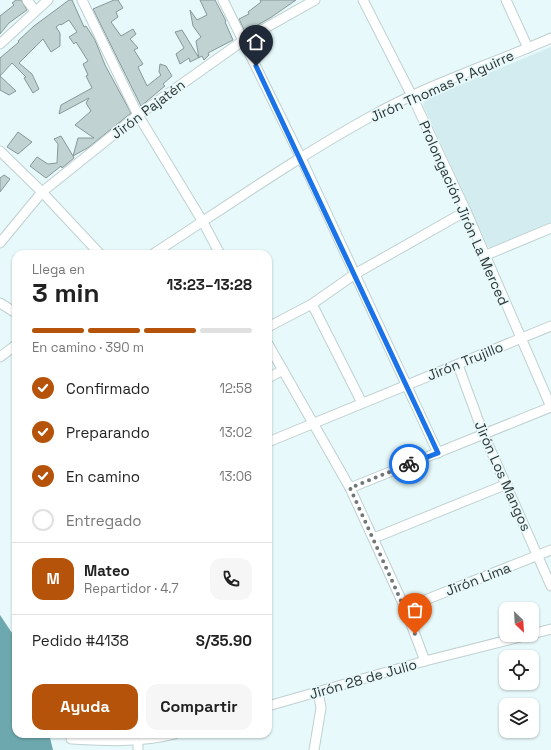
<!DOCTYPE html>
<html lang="es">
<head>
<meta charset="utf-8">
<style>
  body { margin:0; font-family:"Space Grotesk",sans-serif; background:#f6f6f6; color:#222; height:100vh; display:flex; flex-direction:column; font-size:15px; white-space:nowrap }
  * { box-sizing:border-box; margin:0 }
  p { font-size:13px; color:#767676 }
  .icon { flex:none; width:22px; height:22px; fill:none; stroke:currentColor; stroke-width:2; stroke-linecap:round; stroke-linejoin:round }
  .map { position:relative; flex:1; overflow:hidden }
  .drawer { position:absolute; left:12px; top:250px; width:260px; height:488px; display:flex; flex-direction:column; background:#fff; border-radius:12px; box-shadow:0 1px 3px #0004 }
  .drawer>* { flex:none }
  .needle { width:26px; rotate:155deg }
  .controls { position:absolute; left:499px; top:602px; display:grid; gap:8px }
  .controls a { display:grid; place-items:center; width:40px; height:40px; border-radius:8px; background:#fff; box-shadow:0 1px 3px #0004; font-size:20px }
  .pin { position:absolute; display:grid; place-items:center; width:34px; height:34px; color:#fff; margin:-41px -17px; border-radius:50% 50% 50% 0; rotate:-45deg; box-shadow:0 0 4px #0007 }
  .pin .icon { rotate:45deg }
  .courier { position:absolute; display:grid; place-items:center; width:40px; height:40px; margin:-20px; border:3px solid #1a73e8; border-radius:50%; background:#fff; color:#222; box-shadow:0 1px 5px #0007 }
  .overview em { font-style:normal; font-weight:700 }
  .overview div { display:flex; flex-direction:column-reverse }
  .overview { display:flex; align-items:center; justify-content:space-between; height:68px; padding:0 20px }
  h1 { font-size:26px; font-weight:700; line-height:30px }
  .bar { display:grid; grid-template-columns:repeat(4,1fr); gap:6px 4px; align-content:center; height:48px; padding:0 20px }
  .bar i { height:5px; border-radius:3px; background:#e0e0e0 }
  .bar .selected { background:#b45309 }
  .bar p { grid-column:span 4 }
  .line { display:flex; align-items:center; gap:10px; padding:0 20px; border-top:1px solid #e0e0e0 }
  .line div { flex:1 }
  .round { display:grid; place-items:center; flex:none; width:42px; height:42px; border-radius:12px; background:#f6f6f6 }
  ol { padding:0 20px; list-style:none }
  li { display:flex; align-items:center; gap:12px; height:44px }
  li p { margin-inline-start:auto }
  li .icon { padding:4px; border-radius:50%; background:#b45309; color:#fff; stroke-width:4 }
  li:last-child { color:#767676 }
  li i { width:22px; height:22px; border:2px solid #e0e0e0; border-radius:50% }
  .action { display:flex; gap:8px; margin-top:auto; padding:8px 20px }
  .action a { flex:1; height:46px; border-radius:12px; background:#b45309; color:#fff; font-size:16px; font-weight:700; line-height:46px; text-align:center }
  .action a+a { background:#f6f6f6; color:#222 }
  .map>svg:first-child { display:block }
  .built { fill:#d2ecef }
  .water { fill:#6ca8ae }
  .building { fill:#c1d2d3; stroke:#889899 }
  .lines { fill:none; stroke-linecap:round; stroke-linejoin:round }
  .street-casing { stroke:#bfd0d1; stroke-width:11 }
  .street { stroke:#fff; stroke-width:9 }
  .done { stroke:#6f797a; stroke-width:4; stroke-dasharray:0 7.2 }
  .route { stroke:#1a73e8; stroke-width:5 }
  .labels { text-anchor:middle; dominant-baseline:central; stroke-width:3.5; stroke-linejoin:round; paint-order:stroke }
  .street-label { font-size:14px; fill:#2e3435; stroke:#e7f9fa }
</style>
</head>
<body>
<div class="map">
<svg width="551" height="750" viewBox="0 0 551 750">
  <rect width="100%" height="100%" fill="#e7f9fa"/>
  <polygon class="built" points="551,47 551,222 493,249 488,247 423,105 426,99"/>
  <polygon class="water" points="0,615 16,639 16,734 49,734 53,750 0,750"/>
  <g class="building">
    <polygon points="16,0 21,0 27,10 9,23 0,34 0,16 14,5 12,3"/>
    <polygon points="69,0 72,0 84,27 86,26 95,40 105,65 131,113 89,147 73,156 74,158 62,168 61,166 46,178 30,166 37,157 48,164 57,163 58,144 54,139 61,136 73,156 78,138 94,138 75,125 91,111 86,103 89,98 59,114 61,105 92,88 86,76 88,75 83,64 88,61 76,42 74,44 69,37 77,32 69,20 61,25 60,24 56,27 60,33 60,46 51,52 43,39 19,63 32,74 39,89 33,93 24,78 26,77 12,63 0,76 16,91 9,95 0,90 0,58 19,42 18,41 34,26"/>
    <polygon points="114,0 118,0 123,8 116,12 118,17 111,22 121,36 133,29 136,34 130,39 138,48 134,50 143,64 138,67 147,86 161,75 159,72 160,64 166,66 172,76 163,84 165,86 141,106 93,9"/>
    <polygon points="200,0 215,0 226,21 225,22 233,40 208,53 209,55 204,60 202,56 190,62 189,58 180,64 176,54 184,48 175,32 182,30 199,58 196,41 201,37 193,26 190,10 197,20 207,15"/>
    <polygon points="260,0 296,0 270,18 245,32 239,19 249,14 248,12 261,2"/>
    <polygon points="18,132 32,142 18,154 7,147"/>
    <polygon points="4,175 10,179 0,192 0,178"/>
  </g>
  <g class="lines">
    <defs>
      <g id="street">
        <polyline points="27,0 35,11"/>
        <polyline points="82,0 138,115 203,222 220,254"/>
        <polyline points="223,0 301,158 438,453"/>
        <polyline points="363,0 412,96 466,211 551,407"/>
        <polyline points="506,0 528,48"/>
        <polyline points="0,44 48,0"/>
        <polyline points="0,151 42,192 100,254"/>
        <polyline points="0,243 42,192 138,115 244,40 315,0"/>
        <path d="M153,254C224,208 294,159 368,118C426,85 490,65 551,38"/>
        <polyline points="484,256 551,228"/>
        <polyline points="0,303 16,313"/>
        <polyline points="312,304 362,403"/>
        <polyline points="268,327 312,304 355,274 466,211"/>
        <polyline points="268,344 350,488 405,608 425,661"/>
        <polyline points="0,357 16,345"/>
        <polyline points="458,365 483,433 551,586"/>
        <polyline points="268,378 283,370"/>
        <polyline points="268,442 551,326"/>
        <polyline points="350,488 551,407"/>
        <polyline points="374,538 507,484"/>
        <polyline points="405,608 551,550"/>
        <polyline points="532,634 551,629"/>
        <polyline points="268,706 425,661 528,635"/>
        <polyline points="138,734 138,750"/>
        <path d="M71,739C106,741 140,743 175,734"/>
        <polyline points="314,750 321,708 318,691"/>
      </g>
    </defs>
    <use href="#street" class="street-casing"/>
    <use href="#street" class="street"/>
  </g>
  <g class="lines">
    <polyline class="done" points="409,464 350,488 398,594 415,634"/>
    <polyline class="route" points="256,66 438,453 409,464"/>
  </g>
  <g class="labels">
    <g class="street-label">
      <text transform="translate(442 86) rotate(-24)">Jirón Thomas P. Aguirre</text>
      <text transform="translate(148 109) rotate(-37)">Jirón Pajatén</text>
      <text transform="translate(464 213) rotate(66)">Prolongación Jirón La Merced</text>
      <text transform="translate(465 361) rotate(-22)">Jirón Trujillo</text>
      <text transform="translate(503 476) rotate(66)">Jirón Los Mangos</text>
      <text transform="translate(478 579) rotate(-21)">Jirón Lima</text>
      <text transform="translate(363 679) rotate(-16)">Jirón 28 de Julio</text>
    </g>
  </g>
</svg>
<div class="controls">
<a><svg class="needle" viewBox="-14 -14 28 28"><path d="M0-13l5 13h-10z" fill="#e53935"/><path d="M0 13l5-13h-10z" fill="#767676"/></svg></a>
<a><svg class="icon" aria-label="locate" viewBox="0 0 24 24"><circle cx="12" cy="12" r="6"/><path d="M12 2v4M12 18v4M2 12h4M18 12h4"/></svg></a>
<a><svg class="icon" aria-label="layers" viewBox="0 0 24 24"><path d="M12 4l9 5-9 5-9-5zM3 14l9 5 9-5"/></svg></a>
</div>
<div class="pin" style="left:415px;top:634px;background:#ea580c"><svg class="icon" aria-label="bag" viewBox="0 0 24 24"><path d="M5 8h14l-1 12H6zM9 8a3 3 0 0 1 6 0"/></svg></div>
<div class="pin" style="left:256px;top:66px;background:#1f2937"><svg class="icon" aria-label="home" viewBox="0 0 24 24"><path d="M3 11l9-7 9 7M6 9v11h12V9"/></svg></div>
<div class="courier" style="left:409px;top:464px"><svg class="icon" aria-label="bike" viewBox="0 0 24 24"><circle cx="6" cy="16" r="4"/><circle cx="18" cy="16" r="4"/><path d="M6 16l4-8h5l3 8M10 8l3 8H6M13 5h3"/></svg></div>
<section class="drawer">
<div class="overview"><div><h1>3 min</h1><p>Llega en</p></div><em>13:23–13:28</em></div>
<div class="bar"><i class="selected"></i><i class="selected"></i><i class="selected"></i><i></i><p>En camino · 390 m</p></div>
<ol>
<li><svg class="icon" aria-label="check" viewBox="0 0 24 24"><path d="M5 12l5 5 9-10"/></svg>Confirmado<p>12:58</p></li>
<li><svg class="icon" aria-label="check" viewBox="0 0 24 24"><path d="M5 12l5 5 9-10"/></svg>Preparando<p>13:02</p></li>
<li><svg class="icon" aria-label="check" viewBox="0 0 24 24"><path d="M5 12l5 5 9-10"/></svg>En camino<p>13:06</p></li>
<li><i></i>Entregado</li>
</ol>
<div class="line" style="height:72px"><b class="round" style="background:#b45309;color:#fff">M</b><div><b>Mateo</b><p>Repartidor · 4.7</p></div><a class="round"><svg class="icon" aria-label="phone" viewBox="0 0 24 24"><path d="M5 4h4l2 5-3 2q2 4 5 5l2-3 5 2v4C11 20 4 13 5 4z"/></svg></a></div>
<div class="line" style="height:52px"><div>Pedido #4138</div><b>S/35.90</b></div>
<div class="action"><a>Ayuda</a><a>Compartir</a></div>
</section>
</div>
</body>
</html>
